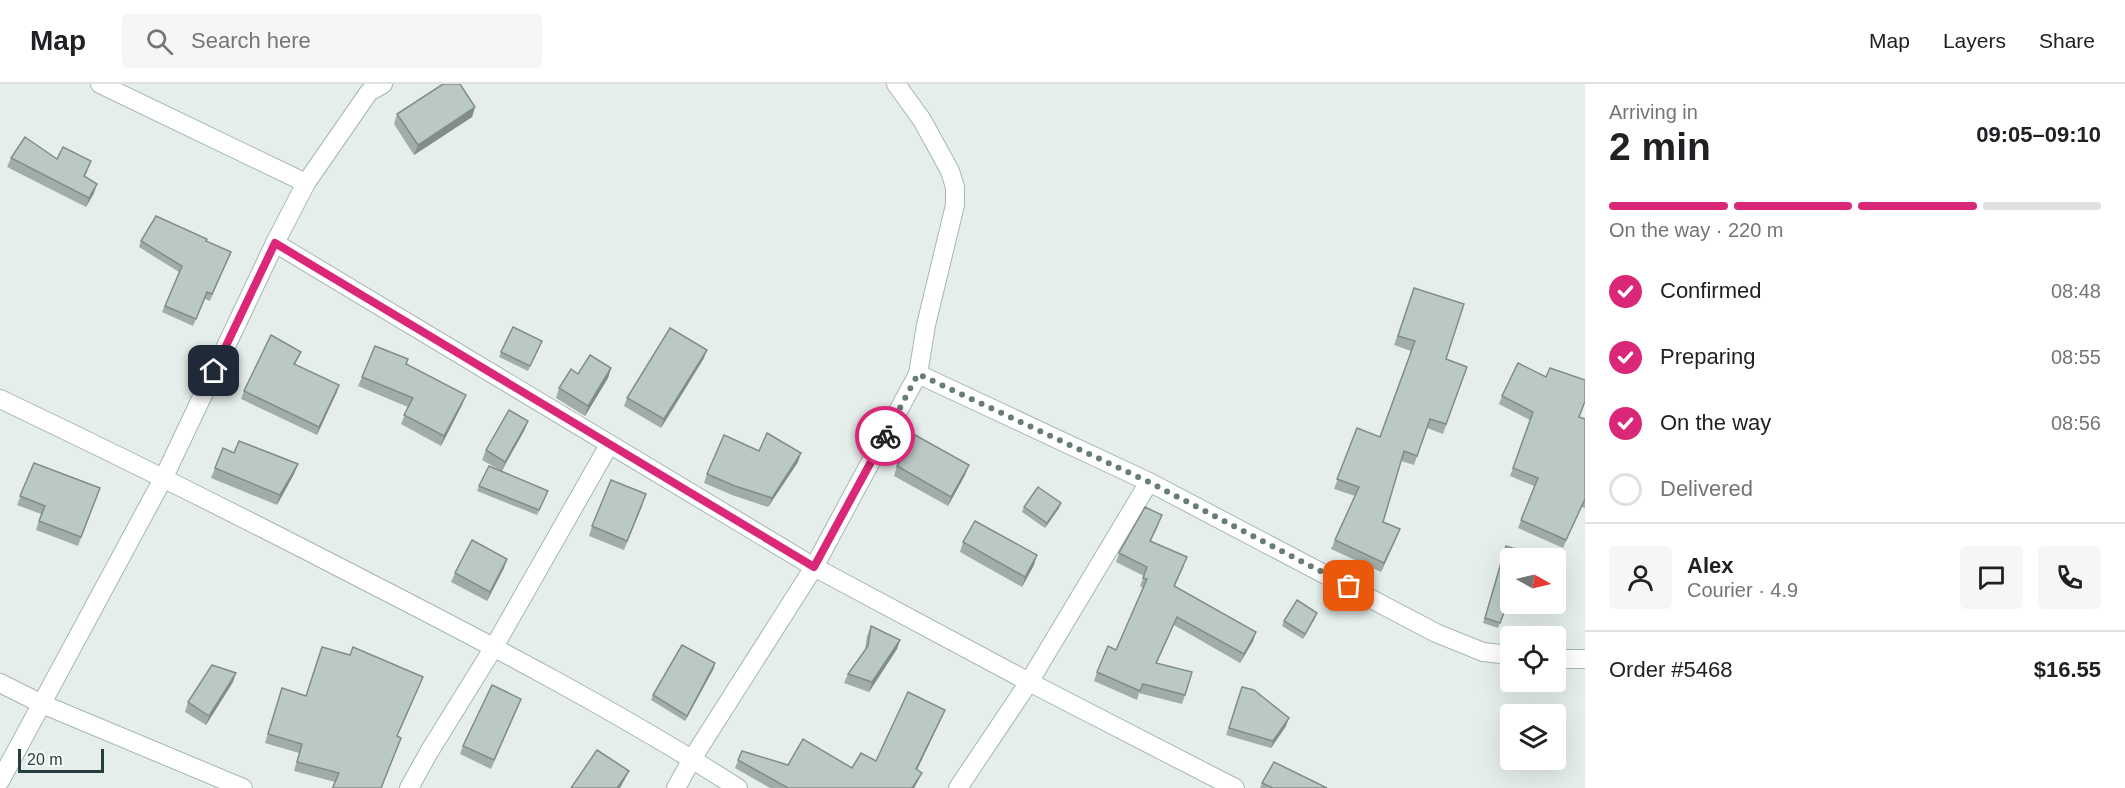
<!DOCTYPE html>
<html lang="en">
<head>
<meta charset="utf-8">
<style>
  body { margin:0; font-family:Arial,sans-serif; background:#f6f6f6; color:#202124; height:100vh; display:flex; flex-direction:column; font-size:22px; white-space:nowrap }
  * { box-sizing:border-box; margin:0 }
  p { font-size:20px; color:#757577 }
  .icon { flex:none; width:33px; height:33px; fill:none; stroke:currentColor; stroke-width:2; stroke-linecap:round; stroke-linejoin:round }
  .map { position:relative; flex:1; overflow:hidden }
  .side { display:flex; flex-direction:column; background:#fff; width:540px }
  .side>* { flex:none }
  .needle { width:39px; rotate:98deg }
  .tools { position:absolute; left:1500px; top:464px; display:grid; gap:12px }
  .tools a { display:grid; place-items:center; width:66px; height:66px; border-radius:6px; background:#fff; box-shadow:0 6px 24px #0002; font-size:30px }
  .scale { position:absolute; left:18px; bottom:15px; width:86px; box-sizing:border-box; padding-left:6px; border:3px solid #243f3d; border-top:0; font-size:16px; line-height:21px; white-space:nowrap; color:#243f3d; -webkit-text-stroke:4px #f6faf9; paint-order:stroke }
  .pin { position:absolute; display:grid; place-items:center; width:51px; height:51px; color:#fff; margin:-26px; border-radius:12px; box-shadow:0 3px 9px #0006 }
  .courier { position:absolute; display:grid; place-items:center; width:60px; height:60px; margin:-30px; border:4px solid #db2777; border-radius:50%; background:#fff; color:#222; box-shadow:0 2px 8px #0007 }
  .overview em { font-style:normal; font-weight:800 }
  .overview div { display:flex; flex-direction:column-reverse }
  .overview { display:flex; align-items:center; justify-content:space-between; height:102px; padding:0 24px }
  h1 { font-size:39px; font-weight:800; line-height:45px }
  .bar { display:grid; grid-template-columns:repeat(4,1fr); gap:9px 6px; align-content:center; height:72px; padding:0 24px }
  .bar i { height:8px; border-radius:4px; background:#e0e0e0 }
  .bar .selected { background:#db2777 }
  .bar p { grid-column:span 4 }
  .line { display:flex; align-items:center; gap:15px; padding:0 24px; border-top:2px solid #e0e0e0 }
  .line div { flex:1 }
  .round { display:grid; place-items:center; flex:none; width:63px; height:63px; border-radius:6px; background:#f6f6f6 }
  ol { padding:0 24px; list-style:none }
  li { display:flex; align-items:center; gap:18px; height:66px }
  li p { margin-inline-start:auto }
  li .icon { padding:6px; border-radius:50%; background:#db2777; color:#fff; stroke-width:4 }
  li:last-child { color:#757577 }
  li i { width:33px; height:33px; border:3px solid #e0e0e0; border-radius:50% }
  header { display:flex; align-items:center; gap:36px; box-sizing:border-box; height:84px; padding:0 30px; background:#fff; border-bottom:2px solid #e0e0e0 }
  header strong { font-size:28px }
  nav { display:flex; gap:33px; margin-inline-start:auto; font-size:21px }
  .search { width:420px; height:54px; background:#f6f6f6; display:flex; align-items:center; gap:15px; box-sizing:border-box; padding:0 21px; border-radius:6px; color:#757577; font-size:22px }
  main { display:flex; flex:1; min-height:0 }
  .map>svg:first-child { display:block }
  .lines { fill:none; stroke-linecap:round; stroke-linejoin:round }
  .minor-casing { stroke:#a7b6b3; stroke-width:20 }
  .minor { stroke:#fff; stroke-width:18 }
  .wall { fill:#a0ada9 }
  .shaded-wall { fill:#828d8a }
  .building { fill:#bac9c5; stroke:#828d8a; stroke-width:1.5 }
  .done { stroke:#687c7a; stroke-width:6; stroke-dasharray:0 10.8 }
  .route { stroke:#db2777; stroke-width:8 }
</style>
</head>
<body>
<header>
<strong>Map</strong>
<div class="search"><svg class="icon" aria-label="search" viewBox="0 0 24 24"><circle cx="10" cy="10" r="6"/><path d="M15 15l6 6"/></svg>Search here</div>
<nav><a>Map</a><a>Layers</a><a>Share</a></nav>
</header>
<main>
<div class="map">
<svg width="1585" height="704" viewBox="0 0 1585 704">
  <rect width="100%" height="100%" fill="#e5eeeb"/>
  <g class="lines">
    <defs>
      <g id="minor">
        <polyline points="100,0 306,99"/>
        <polyline points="896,0 922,36 950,87 955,103 955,121 926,241 918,290"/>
        <polyline points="275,159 814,483 1029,598 1235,704"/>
        <path d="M0,315C122,373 242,433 362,495C489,560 617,627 738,704"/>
        <polyline points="1556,575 1585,575"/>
        <polyline points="0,599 42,620 243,704"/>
        <polyline points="0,697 164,393 275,159 306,99 369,8 383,0"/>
        <polyline points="409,704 429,668 494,563 609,361"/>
        <polyline points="676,704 692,675 814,483 918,290 1149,398 1436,549 1483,568 1510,571"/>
        <polyline points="958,704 1029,598 1149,398"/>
      </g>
    </defs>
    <use href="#minor" class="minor-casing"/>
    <use href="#minor" class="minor"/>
  </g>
  <g class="wall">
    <polygon points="475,23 472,33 414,71 394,40 397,30"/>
    <polygon points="11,74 57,75 88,86 85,92 94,109 86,123 7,83"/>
    <polygon points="141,157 206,157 228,175 210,217 205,215 193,242 162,228 179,188 139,163"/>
    <polygon points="1414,204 1446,275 1467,283 1443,350 1427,344 1414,381 1401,377 1383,438 1396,455 1381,488 1331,465 1355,412 1334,405 1357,344 1380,353 1411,267 1394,261"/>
    <polygon points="542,257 528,287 499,273 501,268"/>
    <polygon points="301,268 295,281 339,301 317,351 241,315 244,307"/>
    <polygon points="704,274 661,344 624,322 627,314"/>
    <polygon points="407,280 466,311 462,321 441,362 401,340 408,323 358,302 362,293"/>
    <polygon points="611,284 608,294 585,332 556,314 559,304 578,290"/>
    <polygon points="1502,312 1585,335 1585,424 1581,423 1563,464 1518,444 1534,402 1510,392 1530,336 1499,320"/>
    <polygon points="528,337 524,347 502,387 548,407 537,431 477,407 479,402 500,386 482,376 486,366"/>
    <polygon points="223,364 234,369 298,380 294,390 277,421 211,394"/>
    <polygon points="759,367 798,378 768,423 732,411 704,399 707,390"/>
    <polygon points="34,379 100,404 78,462 36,446 41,430 17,421"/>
    <polygon points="897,382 965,391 948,422 894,392"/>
    <polygon points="643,420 624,466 589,452 592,442"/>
    <polygon points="1024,423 1059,424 1045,444 1022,428"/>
    <polygon points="1159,440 1151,457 1184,482 1175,502 1256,548 1253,557 1240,579 1174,541 1157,579 1185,611 1182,620 1139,609 1137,616 1094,597 1097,588 1116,566 1143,504 1140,502 1144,492 1116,478 1119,469"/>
    <polygon points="963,458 1034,481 1022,503 960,468"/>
    <polygon points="1504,467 1510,514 1498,544 1483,539"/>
    <polygon points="504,484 487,517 451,498 455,489"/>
    <polygon points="1317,529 1315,534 1303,555 1282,542 1284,537"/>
    <polygon points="871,542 900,556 897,565 869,608 844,599 848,590 865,566 867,552"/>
    <polygon points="714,584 685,637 651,616 653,611"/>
    <polygon points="423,593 397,652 382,704 332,704 335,698 294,687 299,669 265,659 282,604 306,612"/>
    <polygon points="233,598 206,641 185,628 188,618"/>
    <polygon points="1239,611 1286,642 1271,664 1226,651"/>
    <polygon points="518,623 491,685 460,670 463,662"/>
    <polygon points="945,626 941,635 917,686 918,697 914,704 770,704 735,684 738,676 788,681 852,684 876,677"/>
    <polygon points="1262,699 1327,704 1260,704"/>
  </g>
  <g class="shaded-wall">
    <polygon points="475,23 472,33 414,71 418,61"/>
    <polygon points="97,100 94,109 86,123 89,114"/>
    <polygon points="707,266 704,274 661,344 664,335"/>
    <polygon points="611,284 608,294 585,332 588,322"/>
    <polygon points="339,301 337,308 317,351 319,343"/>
    <polygon points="466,311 462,321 441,362 444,352"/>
    <polygon points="528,337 524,347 501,387 505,378"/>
    <polygon points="801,369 798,378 768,423 772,414"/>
    <polygon points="298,380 294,390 277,421 280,411"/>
    <polygon points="969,381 965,391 948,422 951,413"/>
    <polygon points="1061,419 1059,424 1045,444 1047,439"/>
    <polygon points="1400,445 1396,455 1381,488 1384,479"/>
    <polygon points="1037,471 1034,481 1022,503 1025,493"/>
    <polygon points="507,475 504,484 487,517 490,508"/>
    <polygon points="1317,529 1315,534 1303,555 1305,550"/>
    <polygon points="1256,548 1253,557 1240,579 1244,570"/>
    <polygon points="900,556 897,565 869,608 872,598"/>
    <polygon points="715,579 714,584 685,637 687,632"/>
    <polygon points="236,589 233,598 206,641 209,632"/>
    <polygon points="945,626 941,635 913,694 916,685"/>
    <polygon points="1289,634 1286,642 1271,664 1273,657"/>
    <polygon points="629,687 625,695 620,704 617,704"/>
    <polygon points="922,689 918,697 914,704 912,704"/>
  </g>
  <g class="building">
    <polygon points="443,0 460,0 475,23 418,61 397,30"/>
    <polygon points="25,53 57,75 63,63 91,77 84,92 97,100 89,114 11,74"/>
    <polygon points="156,132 207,155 206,157 231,168 212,210 207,208 196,235 165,222 182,182 141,157"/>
    <polygon points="1414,204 1464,220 1446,275 1467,283 1446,340 1430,335 1417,372 1404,367 1383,438 1400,445 1384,479 1335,456 1359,403 1337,395 1357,344 1380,353 1415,257 1398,252"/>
    <polygon points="513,243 542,257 530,282 501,268"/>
    <polygon points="670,244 707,266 664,335 627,314"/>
    <polygon points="271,251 301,268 294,280 339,301 319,343 244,307"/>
    <polygon points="375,262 408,275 406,280 466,311 444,352 404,331 413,314 362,293"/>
    <polygon points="590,271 611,284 588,322 559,304 571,285 578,290"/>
    <polygon points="1518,279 1546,293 1550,284 1585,296 1585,317 1579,333 1585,335 1585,415 1566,456 1521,436 1538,394 1513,384 1533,328 1502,312"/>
    <polygon points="509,326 528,337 505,378 486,366"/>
    <polygon points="767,349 801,369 772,414 735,402 707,390 724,351 759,367"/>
    <polygon points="915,351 969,381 951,413 897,382"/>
    <polygon points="239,357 298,380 280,411 215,384 223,364 234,369"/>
    <polygon points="34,379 100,404 81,453 39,437 45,422 20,412"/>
    <polygon points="489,382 548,407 539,426 479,402"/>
    <polygon points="611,396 646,410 627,457 592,442"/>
    <polygon points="1038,403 1061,419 1047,439 1024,423"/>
    <polygon points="1145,423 1162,431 1150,457 1187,473 1174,502 1256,548 1244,570 1177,533 1156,579 1192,588 1185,611 1143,600 1140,607 1097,588 1108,562 1116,566 1147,495 1143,494 1147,483 1119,469"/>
    <polygon points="975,437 1037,471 1025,493 963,458"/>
    <polygon points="472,456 507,475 490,508 455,489"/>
    <polygon points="1506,462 1528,469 1526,474 1510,474 1510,513 1500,539 1485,534"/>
    <polygon points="1297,516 1317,529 1305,550 1284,537"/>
    <polygon points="871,542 900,556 872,598 848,590 868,562"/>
    <polygon points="682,561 715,579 687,632 653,611"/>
    <polygon points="322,563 350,571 353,563 423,593 397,652 401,654 381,704 335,704 333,703 339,689 297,678 302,660 268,650 282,604 306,612"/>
    <polygon points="212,581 236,589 209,632 188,618"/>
    <polygon points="492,601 521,615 494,676 463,662"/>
    <polygon points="1242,603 1254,606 1289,634 1273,657 1229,644"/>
    <polygon points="908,608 945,626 916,685 922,689 912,704 788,704 738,676 742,667 788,681 803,655 852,684 861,669 876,677"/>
    <polygon points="597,666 629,687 617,704 571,704"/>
    <polygon points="1274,678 1327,704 1273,704 1262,699"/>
  </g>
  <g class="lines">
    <polyline class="done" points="885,352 918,290 1149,398 1349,502"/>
    <polyline class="route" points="214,287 275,159 814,483 885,352"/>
  </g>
</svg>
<div class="tools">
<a><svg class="needle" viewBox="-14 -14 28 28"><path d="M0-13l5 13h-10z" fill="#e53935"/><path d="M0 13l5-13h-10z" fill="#757577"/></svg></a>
<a><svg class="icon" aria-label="locate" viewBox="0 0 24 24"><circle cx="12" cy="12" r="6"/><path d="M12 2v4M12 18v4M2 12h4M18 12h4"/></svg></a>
<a><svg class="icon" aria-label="layers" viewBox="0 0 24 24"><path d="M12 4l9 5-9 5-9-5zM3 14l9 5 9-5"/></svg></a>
</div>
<div class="scale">20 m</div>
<div class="pin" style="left:1349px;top:502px;background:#ea580c"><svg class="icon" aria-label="bag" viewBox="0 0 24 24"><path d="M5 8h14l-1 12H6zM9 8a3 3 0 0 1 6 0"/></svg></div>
<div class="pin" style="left:214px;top:287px;background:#1f2937"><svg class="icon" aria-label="home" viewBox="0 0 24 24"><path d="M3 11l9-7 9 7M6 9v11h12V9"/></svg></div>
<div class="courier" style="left:885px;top:352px"><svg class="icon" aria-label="bike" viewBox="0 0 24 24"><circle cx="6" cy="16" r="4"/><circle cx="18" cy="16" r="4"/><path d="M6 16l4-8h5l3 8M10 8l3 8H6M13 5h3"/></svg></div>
</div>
<section class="side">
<div class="overview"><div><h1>2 min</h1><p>Arriving in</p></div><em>09:05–09:10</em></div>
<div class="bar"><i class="selected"></i><i class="selected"></i><i class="selected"></i><i></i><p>On the way · 220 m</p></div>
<ol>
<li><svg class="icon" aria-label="check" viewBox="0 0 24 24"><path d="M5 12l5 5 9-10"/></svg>Confirmed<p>08:48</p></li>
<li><svg class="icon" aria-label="check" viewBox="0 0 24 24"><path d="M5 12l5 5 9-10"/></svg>Preparing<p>08:55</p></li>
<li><svg class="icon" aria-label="check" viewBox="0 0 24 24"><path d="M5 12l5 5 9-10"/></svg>On the way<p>08:56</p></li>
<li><i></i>Delivered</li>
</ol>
<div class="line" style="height:108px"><a class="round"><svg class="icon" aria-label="person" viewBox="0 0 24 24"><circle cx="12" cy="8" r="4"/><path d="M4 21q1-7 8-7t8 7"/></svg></a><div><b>Alex</b><p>Courier · 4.9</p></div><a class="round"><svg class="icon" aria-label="chat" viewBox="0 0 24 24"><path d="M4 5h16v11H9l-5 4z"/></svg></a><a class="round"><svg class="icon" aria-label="phone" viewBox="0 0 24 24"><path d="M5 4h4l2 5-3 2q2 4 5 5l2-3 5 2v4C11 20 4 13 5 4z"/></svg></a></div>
<div class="line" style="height:78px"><div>Order #5468</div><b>$16.55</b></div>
</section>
</main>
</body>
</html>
